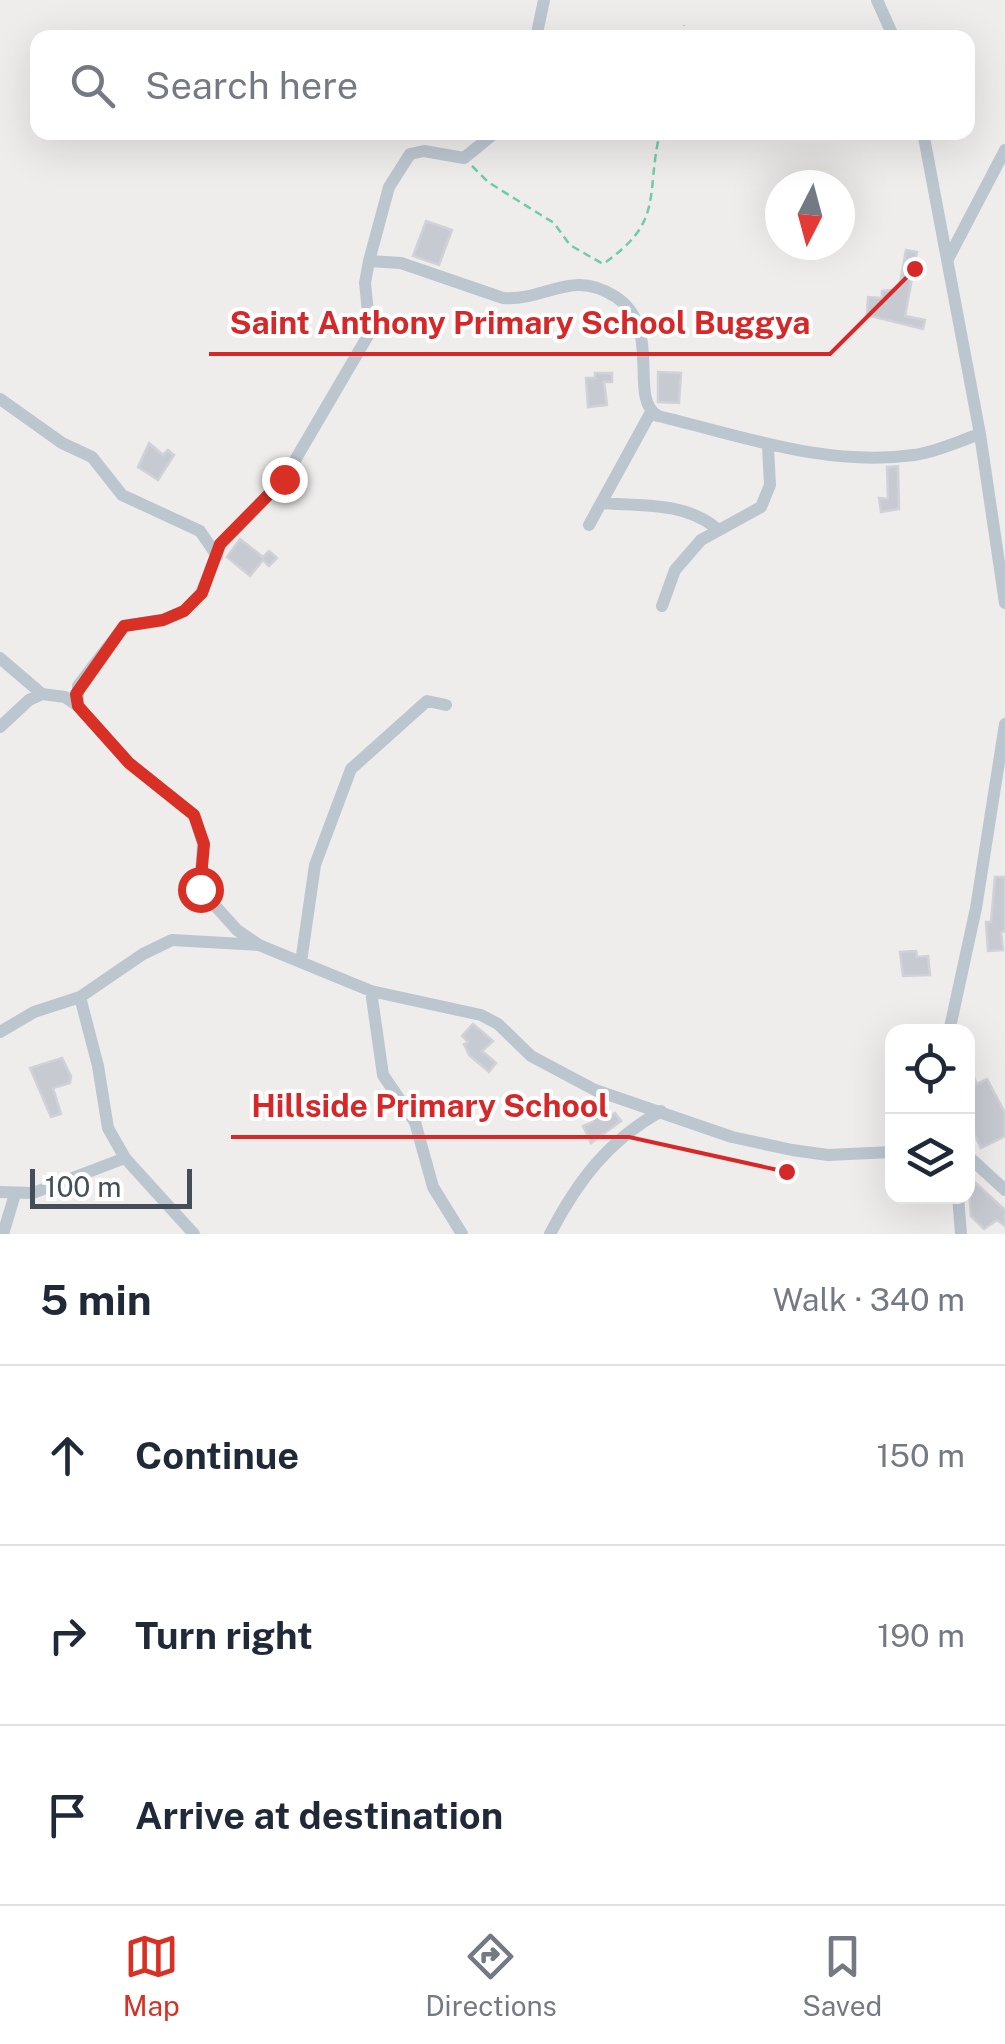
<!DOCTYPE html>
<meta charset="utf-8">
<style>
body{margin:0;font-family:"Public Sans",sans-serif;background:#f2f2f3;color:#1f2937}
.controls{position:absolute;right:30px;bottom:30px;display:grid;overflow:hidden;border-radius:20px;box-shadow:0 10px 40px #0002}
.controls button{width:90px;height:90px;display:grid;place-items:center;padding:0;border:0;border-bottom:2px solid #e0e1e3;background:#fff;color:#1f2937;font:50px sans-serif}
.compass{position:absolute;left:765px;top:170px;width:90px;height:90px;border-radius:50%;background:#fff;box-shadow:0 10px 40px #0002;rotate:186deg}
.scale{position:absolute;left:30px;bottom:25px;width:162px;box-sizing:border-box;padding-left:10px;border:5px solid #444e59;border-top:0;font-size:28px;line-height:35px;white-space:nowrap;color:#444e59;-webkit-text-stroke:8px #fff;paint-order:stroke}
.stop{position:absolute;width:30px;height:30px;margin:-22px;border:8px solid #d93025;border-radius:50%;background:#fff}
.stop.end{background:#d93025;border-color:#fff;box-shadow:0 2px 10px #0008}
.list{margin:0;padding:0;list-style:none}
h2{display:flex;justify-content:space-between;align-items:center;height:130px;margin:0;padding:0 40px;font-size:42px}
h2 small{font-size:32px;font-weight:400;color:#747a83}
.list li{display:grid;grid-template-columns:65px 1fr auto;gap:30px;align-items:center;box-sizing:border-box;height:180px;padding:0 40px;border-top:2px solid #e0e1e3}
.list b{display:block;font-size:38px;white-space:nowrap}
.list em{font-size:32px;font-style:normal;color:#747a83}
.icon{flex:none;width:55px;height:55px;fill:none;stroke:currentColor;stroke-width:2;stroke-linecap:round;stroke-linejoin:round}
.map{position:relative;flex:none;width:1005px;height:1234px;overflow:hidden}
.search{position:absolute;background:#fff;box-shadow:0 10px 40px #0002;left:30px;right:30px;top:30px;height:110px;display:flex;align-items:center;gap:25px;box-sizing:border-box;padding:0 35px;border-radius:20px;color:#747a83;font-size:38px}
.sheet{height:670px;background:#fff}
nav{display:flex;justify-content:space-around;align-items:center;box-sizing:border-box;height:140px;border-top:2px solid #e0e1e3;background:#fff;font-size:28px;color:#747a83}
nav a{display:grid;justify-items:center;gap:5px}
nav .on{color:#d93025}
.map>svg:first-child{display:block}
</style>
<div class="map">
<svg width="1005" height="1234" viewBox="0 0 1005 1234">
<rect width="100%" height="100%" fill="#efecec"/>
<path fill="#c8cad2" stroke="#d0d2d8" stroke-width="2.5" d="M426,221L452,230L439,265L413,256Z
M906,250L917,252L905,316L925,320L923,329L867,315L868,297L882,298V291L899,289Z
M658,372L681,373L679,403L658,402Z
M595,373H612V382H604L607,405L588,407L586,378H595Z
M149,443L163,455L168,450L174,455L158,480L138,467Z
M898,466L899,509L881,512L879,498L888,499L887,467Z
M240,539L263,557L269,551L277,558L269,566L263,560L250,576L227,557Z
M995,877H1005V931L1001,932L1003,950L988,951L986,922H991Z
M916,951L917,957L928,956L930,975L903,976L900,952Z
M473,1024L493,1041L482,1051L496,1063L489,1072L469,1055L464,1044L468,1042L462,1036Z
M62,1058L71,1076L70,1083L53,1088L61,1114L51,1117L30,1068Z
M968,1065L977,1084L987,1079L1005,1113V1136L981,1148L968,1121Z
M596,1101L604,1120L615,1113L621,1121L591,1143L583,1126L593,1122L586,1105Z
M968,1176L1005,1210V1226L997,1220L984,1229L971,1216Z"/>
<g fill="none" stroke-linecap="round" stroke-linejoin="round">
<path stroke="#6fcda3" stroke-width="2.5" stroke-dasharray="8 5" stroke-linecap="butt" d="M680,38L684,25
M613,132H651
M472,166L488,182L554,223L570,245L603,264C665,221 645,197 660,132"/>
<path stroke="#bcc6cf" stroke-width="12" d="M877,0L894,38
M536,38L544,0
M923,132L980,434L1005,603
M948,259L1005,150
M369,261L401,263L503,298C548,301 571,268 616,297C664,329 627,398 658,416C743,436 825,467 914,455C936,452 959,441 980,434
M0,399L62,443L92,457L122,495L200,531L217,556
M601,503C640,506 685,502 716,528
M589,525L651,412
M662,606L675,570L701,540L761,507L770,485L768,447
M0,658L42,694
M78,706V686L124,626L163,620L184,611L201,593L221,544L284,479L370,332L365,283L369,261L389,187L410,154L424,151L464,158L496,132
M0,727L29,700L42,694L65,697L78,706L129,763L194,815L203,844L200,889L237,930L259,945L371,991L481,1015L498,1024L531,1056L595,1090L732,1137L792,1150L828,1155L892,1152
M301,962L315,865L351,769L427,701L446,705
M371,991L383,1075L415,1122L433,1187L462,1234
M80,997L98,1066L108,1128L125,1158L194,1234
M0,1032L34,1012L80,997L143,954L172,940L259,945
M949,1032L976,908L1005,724
M968,1156L1005,1190
M0,1192L33,1193L125,1158
M958,1196L961,1234
M3,1234L15,1194
M550,1234C578,1180 608,1141 661,1111"/>
</g>
<g fill="none" stroke-linecap="round" stroke-linejoin="round">
<path stroke="#d93025" stroke-width="12" d="M200,889L204,844L194,815L129,763L78,706L76,694L124,626L163,620L184,611L202,593L220,544L284,479"/>
</g>
<path fill="none" stroke="#d62828" stroke-width="4" d="M915 269L830 354H209M787 1172L629 1137H231"/>
<g fill="#d62828" stroke="#fff" stroke-width="4">
<circle cx="915" cy="269" r="10"/>
<circle cx="787" cy="1172" r="10"/>
</g>
<g font-size="32" text-anchor="middle" font-weight="bold" fill="#d62828" stroke="#fff" stroke-width="8" stroke-linejoin="round" paint-order="stroke">
<text x="520" y="334">Saint Anthony Primary School Buggya</text>
<text x="430" y="1117">Hillside Primary School</text>
</g>
</svg>
<div class="controls">
<button><svg class="icon" aria-label="locate" viewBox="0 0 24 24"><circle cx="12" cy="12" r="6"/><path d="M12 2v4M12 18v4M2 12h4M18 12h4"/></svg></button>
<button><svg class="icon" aria-label="layers" viewBox="0 0 24 24"><path d="M12 4l9 5-9 5-9-5zM3 14l9 5 9-5"/></svg></button>
</div>
<svg class="compass" viewBox="-18 -18 36 36"><path d="M0-13l5 13h-10z" fill="#e53935"/><path d="M0 13l5-13h-10z" fill="#747a83"/></svg>
<div class="scale">100 m</div>
<div class="stop" style="left:200px;top:889px"></div>
<div class="stop end" style="left:284px;top:479px"></div>
<div class="search"><svg class="icon" aria-label="search" viewBox="0 0 24 24"><circle cx="10" cy="10" r="6"/><path d="M15 15l6 6"/></svg>Search here</div>
</div>
<section class="sheet">
<h2>5 min<small>Walk · 340 m</small></h2>
<ul class="list">
<li><svg class="icon" aria-label="ahead" viewBox="0 0 24 24"><path d="M12 20V5M6 11l6-6 6 6"/></svg><div><b>Continue</b></div><em>150 m</em></li>
<li><svg class="icon" aria-label="right" viewBox="0 0 24 24"><path d="M7 20v-9h11M14 6l5 5-5 5"/></svg><div><b>Turn right</b></div><em>190 m</em></li>
<li><svg class="icon" aria-label="arrive" viewBox="0 0 24 24"><path d="M6 21V4h12l-3 4 3 4H6"/></svg><div><b>Arrive at destination</b></div></li>
</ul>
</section>
<nav>
<a class="on"><svg class="icon" aria-label="map" viewBox="0 0 24 24"><path d="M3 6l6-2 6 2 6-2v14l-6 2-6-2-6 2zM9 4v14M15 6v14"/></svg>Map</a>
<a><svg class="icon" aria-label="directions" viewBox="0 0 24 24"><path d="M12 3l9 9-9 9-9-9zM9 14v-3h6M13 9l2 2-2 2"/></svg>Directions</a>
<a><svg class="icon" aria-label="saved" viewBox="0 0 24 24"><path d="M7 4h10v16l-5-4-5 4z"/></svg>Saved</a>
</nav>
